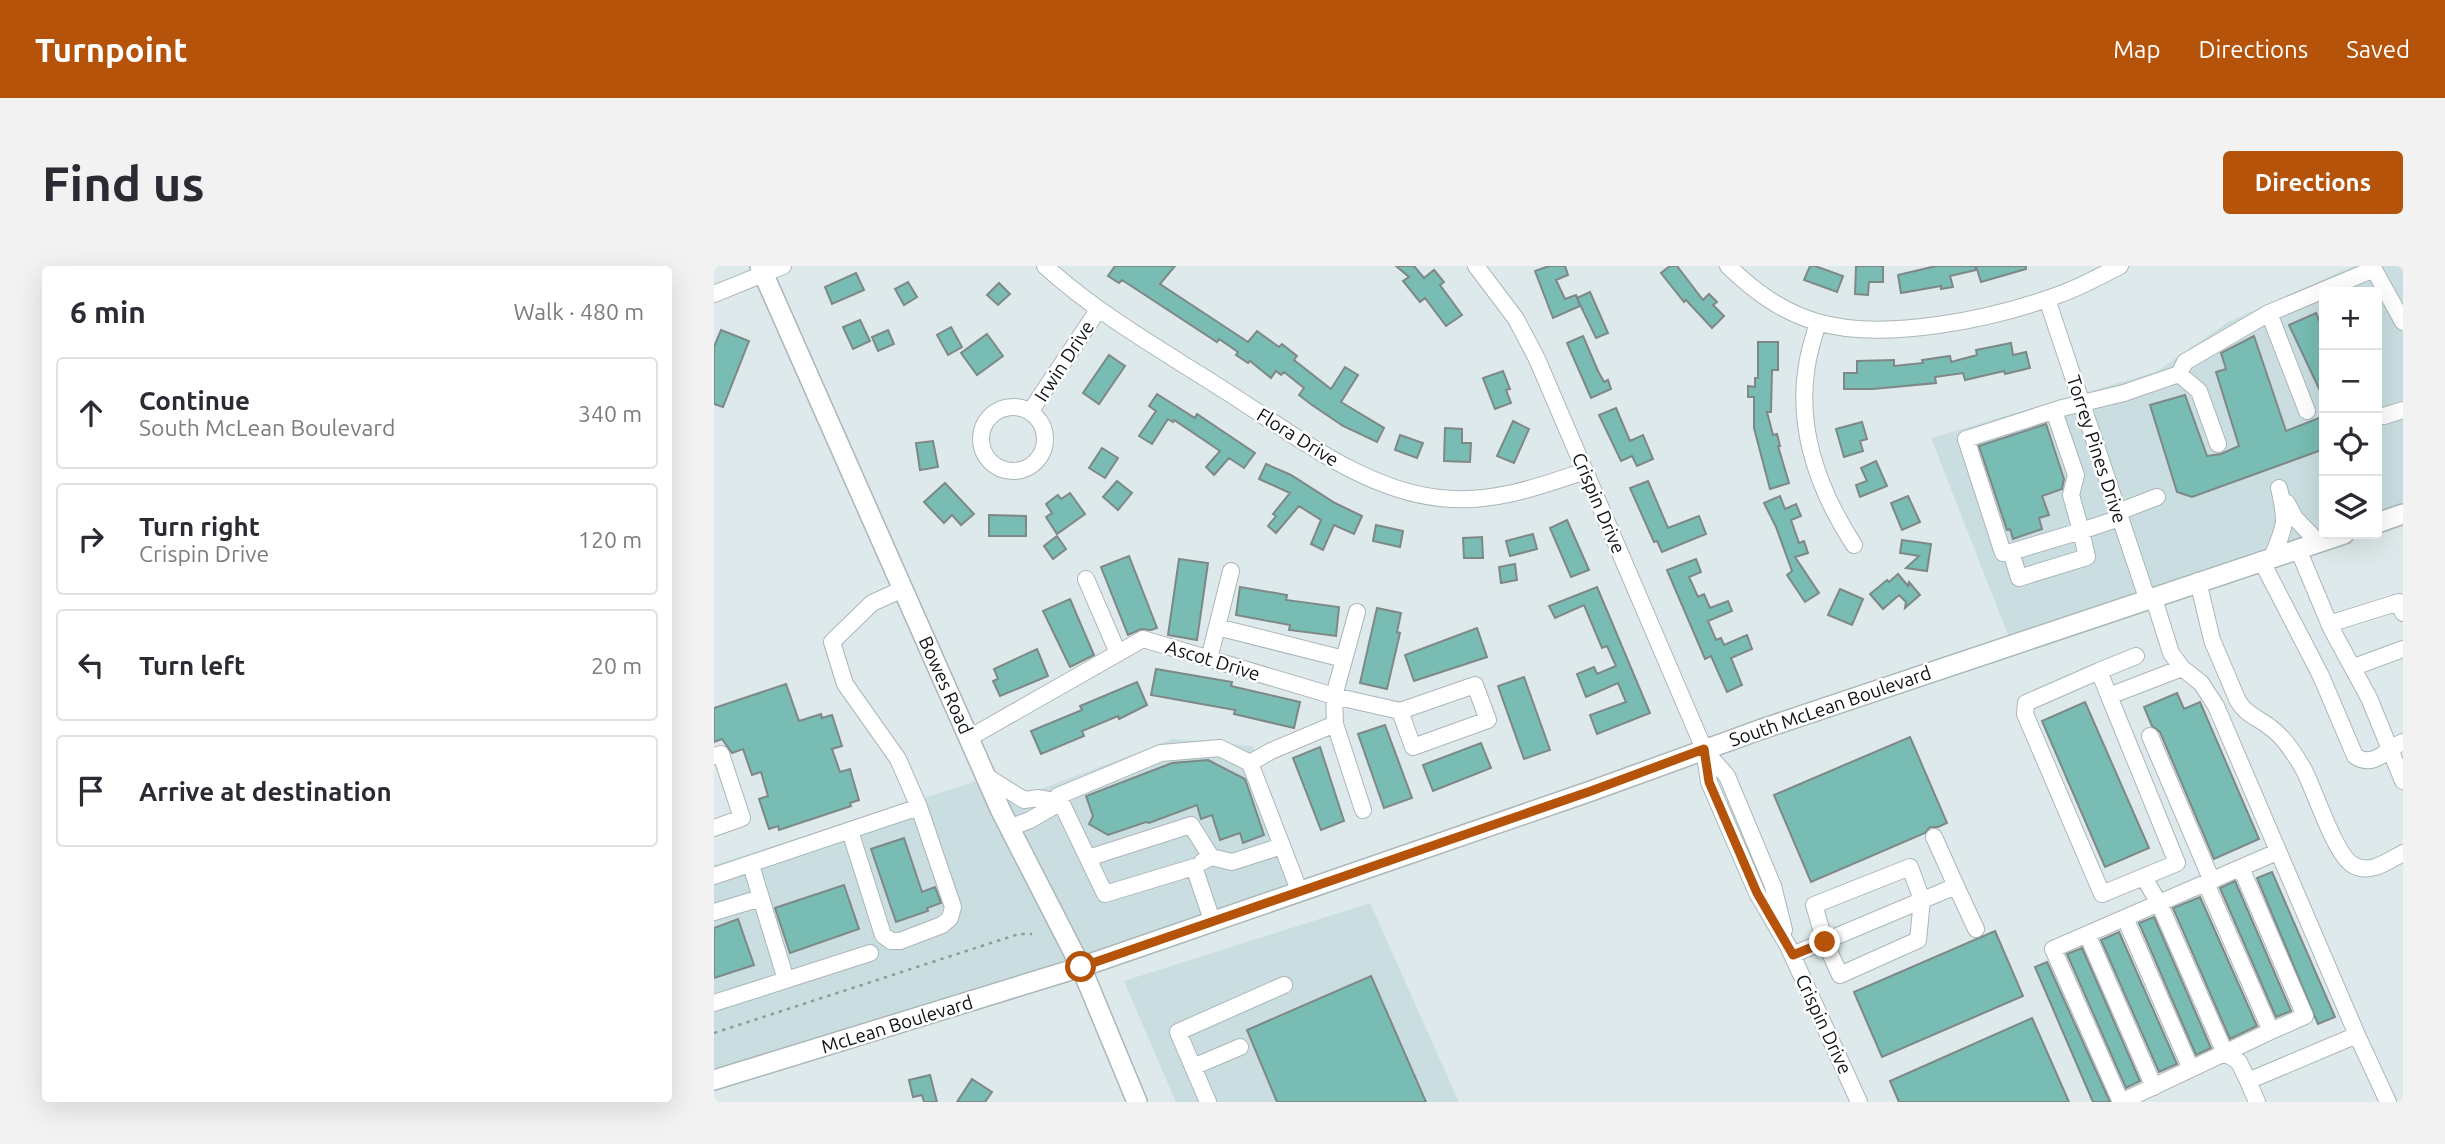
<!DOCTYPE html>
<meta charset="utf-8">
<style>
body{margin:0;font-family:Ubuntu,sans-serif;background:#f2f2f3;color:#2b2b33}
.controls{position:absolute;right:21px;top:21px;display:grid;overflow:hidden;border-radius:7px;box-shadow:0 7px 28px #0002}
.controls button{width:63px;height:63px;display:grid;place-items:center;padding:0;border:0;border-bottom:2px solid #e1e1e2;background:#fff;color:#2b2b33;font:35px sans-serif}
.stop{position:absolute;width:21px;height:21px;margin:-16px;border:5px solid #b45309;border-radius:50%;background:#fff}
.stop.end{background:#b45309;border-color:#fff;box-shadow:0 2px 7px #0008}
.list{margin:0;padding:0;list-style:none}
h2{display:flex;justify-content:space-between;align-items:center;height:91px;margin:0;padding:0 28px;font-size:30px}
h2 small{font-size:23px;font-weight:400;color:#7c7c81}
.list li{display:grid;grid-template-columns:46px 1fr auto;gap:21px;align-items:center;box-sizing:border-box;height:112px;margin:0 14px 14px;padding:0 14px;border:2px solid #e1e1e2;border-radius:7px}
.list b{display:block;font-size:26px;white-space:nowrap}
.list p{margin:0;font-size:23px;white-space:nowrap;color:#7c7c81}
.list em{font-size:23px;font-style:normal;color:#7c7c81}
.icon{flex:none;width:38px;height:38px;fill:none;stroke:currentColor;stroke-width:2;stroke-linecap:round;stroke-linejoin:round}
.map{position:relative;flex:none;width:1689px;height:836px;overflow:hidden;border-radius:7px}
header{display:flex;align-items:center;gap:42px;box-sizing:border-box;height:98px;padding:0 35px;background:#b45309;color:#fff}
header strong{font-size:33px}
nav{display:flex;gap:38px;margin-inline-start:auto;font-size:24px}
.intro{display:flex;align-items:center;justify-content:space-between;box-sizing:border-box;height:168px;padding:0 42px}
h1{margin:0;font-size:49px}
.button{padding:18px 32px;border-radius:7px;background:#b45309;color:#fff;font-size:24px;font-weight:700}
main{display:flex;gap:42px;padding:0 42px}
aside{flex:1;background:#fff;border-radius:7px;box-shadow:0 7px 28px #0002}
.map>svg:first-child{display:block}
</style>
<header>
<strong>Turnpoint</strong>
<nav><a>Map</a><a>Directions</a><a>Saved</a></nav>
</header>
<div class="intro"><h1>Find us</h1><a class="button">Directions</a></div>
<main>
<aside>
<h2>6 min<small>Walk · 480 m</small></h2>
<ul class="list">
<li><svg class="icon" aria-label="ahead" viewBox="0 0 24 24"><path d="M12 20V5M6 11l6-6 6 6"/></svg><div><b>Continue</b><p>South McLean Boulevard</p></div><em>340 m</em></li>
<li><svg class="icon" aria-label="right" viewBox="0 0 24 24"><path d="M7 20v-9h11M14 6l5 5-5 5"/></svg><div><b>Turn right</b><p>Crispin Drive</p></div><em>120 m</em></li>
<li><svg class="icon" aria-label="left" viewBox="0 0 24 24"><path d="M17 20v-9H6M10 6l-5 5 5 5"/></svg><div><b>Turn left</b></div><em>20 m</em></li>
<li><svg class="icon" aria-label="arrive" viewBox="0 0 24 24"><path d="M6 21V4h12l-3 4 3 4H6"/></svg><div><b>Arrive at destination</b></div></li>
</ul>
</aside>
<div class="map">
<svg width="1689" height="836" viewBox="0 0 1689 836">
<rect width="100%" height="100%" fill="#dde9ea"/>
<path fill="#cadee1" d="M1640,0H1689V247L1663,255V26H1610V268L1296,374L1217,172L1442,106L1514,56Z
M459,473L539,480L590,619L364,696L288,538Z
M269,513L356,699L0,811V599Z
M656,637L745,836H462L410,715Z"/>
<path fill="#78bcb3" stroke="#7e8886" stroke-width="2" d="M401,0H461L446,18L534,76L543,65L565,81L568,78L583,90L580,94L617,123L631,101L644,109L627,136L670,162L663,176L629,160L598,139L585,129L590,122L570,106L567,109L562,105L557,112L536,95L534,97L522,89L524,86L505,73L503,76L408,14L405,17L394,10Z
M682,0H700L710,12L720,4L730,16L726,19L748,49L732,60L711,32L706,36L689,15L695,11Z
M835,0H851L854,9L842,14L851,33L862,29L866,40L839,52L821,5Z
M956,0H963L989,34L995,28L1003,36L999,39L1010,50L998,62L972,34L970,36L947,7Z
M1096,0H1101L1129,10L1123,26L1090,14Z
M1142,0H1169V16H1155L1154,29L1141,28Z
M1222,0H1261L1262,4L1236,10L1239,21L1227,23V20L1187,27L1184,9Z
M1262,0H1312V3L1267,16Z
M142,7L150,24L118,38L111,21Z
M194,16L203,31L190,39L181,23Z
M285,17L296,28L284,39L273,29Z
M876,26L894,67L882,72L863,32Z
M1602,47L1610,66V133L1575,59Z
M146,54L156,75L139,83L129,61Z
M237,61L248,81L234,89L223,69Z
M7,64L35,75L9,141L0,138V81Z
M174,64L180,78L164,85L158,71Z
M273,68L289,90L263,109L247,87Z
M869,70L884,105L890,116L894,114L897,123L877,132L853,77Z
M1540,70L1572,165L1610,150V183L1478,231L1463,226L1436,139L1471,129L1493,190L1507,188L1525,180L1502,106L1512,103L1507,87Z
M1044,76H1064V104H1058L1057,146H1053L1059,169L1063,168L1066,180H1064L1075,217L1056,223L1040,162V131H1034V120L1041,121V112H1044Z
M1297,77L1299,89L1312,86L1316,102L1291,108L1290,105L1251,114L1249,107L1221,111L1222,117L1159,123H1130V107H1143V95L1180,94V100L1209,97L1208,94L1236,90L1237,96L1263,89L1262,84Z
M395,89L411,100L385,138L369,127Z
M789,105L796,123L792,124L797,137L781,143L769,112Z
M443,128L481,152L483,148L541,187L530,202L515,192L500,209L492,201L506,185L460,154L459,156L454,153L438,178L425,170L442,145L435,140Z
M902,142L916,175L929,169L939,193L923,200L918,190L907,195L885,149Z
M799,155L815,163L800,197L783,190Z
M1148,156L1153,173L1146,175L1149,185L1130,191L1122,163Z
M1332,158L1350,213L1348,223L1328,230L1335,249L1325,252L1328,263L1299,273L1296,263L1293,264L1265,180Z
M731,162L748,163V177H757L756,196L730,195Z
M686,169L709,177L703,192L681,184Z
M219,175L224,201L206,204L202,177Z
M388,182L404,192L391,212L375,202Z
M1162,195L1173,220L1146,231L1142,219L1153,215L1147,202Z
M552,198L577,209L621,237L648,250L640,268L620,259L609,284L597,278L607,254L585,240L562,267L554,260L562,250L559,248L576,227L545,213Z
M403,215L418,227L404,244L389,231Z
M934,215L954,262L985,250L992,268L948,286L943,275L940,276L916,222Z
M231,217L260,248L247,259L238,249L230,257L210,236Z
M356,227L371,248L343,268L332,251L338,247L332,238L344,229L347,233Z
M1066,230L1071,243L1082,238L1087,250L1077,254L1085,277L1090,275L1094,287L1081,291L1105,327L1091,336L1073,309L1078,305L1062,261L1050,237Z
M1194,230L1206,256L1188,264L1177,237Z
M275,249L312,250V270H275Z
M853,254L875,304L857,311L836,262Z
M662,259L689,265L686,281L659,275Z
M819,268L823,283L796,290L792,275Z
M343,270L352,283L339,293L330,280Z
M768,271L769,292H750L749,272Z
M1188,274L1217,278L1213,305L1192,302L1205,290L1186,287Z
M415,290L443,362L437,364L427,363L414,369L387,301Z
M465,293L494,297L483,374L454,369Z
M982,293L987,306L975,311L984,331L990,328L996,342L1014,335L1018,345L994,355L1002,374L1007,372L1010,379L1033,369L1038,383L1017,392L1028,419L1013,426L997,390L991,393L953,304Z
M801,298L803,314L787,317L785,301Z
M1184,308L1194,320L1195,316L1206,329L1191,342L1192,336L1185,329L1169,343L1156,328L1173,314L1175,316Z
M526,321L573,329L572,334L625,341L622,370L575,364L576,359L522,349Z
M883,321L936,447L883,468L876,449L912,436L904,417L872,431L863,408L880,401L883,408L902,400L893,380L888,382L870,339L841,352L835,340Z
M1126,323L1149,333L1138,359L1114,349Z
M356,333L380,389L356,401L329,345Z
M663,342L687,347L683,366L686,367L673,423L646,417Z
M763,362L773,391L700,415L691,389Z
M323,383L334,410L286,430L279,415L284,413L280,403Z
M442,403L518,416L517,420L586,436L580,462L520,448L521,444L437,429Z
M810,411L836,484L810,493L784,420Z
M423,416L433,439L405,453L404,450L368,465L370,470L327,488L317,465L368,444L366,440Z
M72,418L85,455L107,448L108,452L118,449L128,480L118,483L126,506L136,503L145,534L136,537L137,540L65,564L64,560L55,563L45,533L54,530L47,506L38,509L29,483L18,487L8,473L0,476V442Z
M1463,427L1470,443L1486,436L1545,573L1500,593L1446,466L1438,460L1430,441Z
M1371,436L1435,582L1391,601L1328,455Z
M671,459L698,532L670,542L644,468Z
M1196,471L1233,557L1224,561H1216L1211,567L1097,616L1060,529Z
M767,477L777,502L719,525L709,499Z
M606,481L630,555L607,564L579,492Z
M494,494L531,513L550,569L529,577L526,567L506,574L498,549L487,553L483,539L435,557L432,556L394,569L375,558L379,550L372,530L458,497Z
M190,572L208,626L221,621L227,637L213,642L214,645L182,656L157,583Z
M1558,606L1621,751L1604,758L1543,612Z
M1521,615L1577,745L1562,751L1506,622Z
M130,619L145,663L76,687L61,642Z
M1486,631L1543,760L1516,773L1459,642Z
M1440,651L1497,782L1482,789L1425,657Z
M24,653L40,699L0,712V662Z
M1281,665L1309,730L1168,791L1140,726Z
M1405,666L1463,798L1445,806L1387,674Z
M1368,682L1426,815L1412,822L1353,688Z
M1333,696L1396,836H1379L1321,701Z
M657,710L712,836H563L533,764Z
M1318,752L1355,836H1185L1176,815Z
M216,809L223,836H210L208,829L199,831L195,814Z
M258,813L278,826L271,836H243Z"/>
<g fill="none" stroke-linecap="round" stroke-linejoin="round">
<defs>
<path id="minor" d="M331,0C385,49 449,85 510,124C575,165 648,224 726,232C777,238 824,221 871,205
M762,0L802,53L823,93L990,483L995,516L1043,627L1074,680L1145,836
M1014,0C1040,25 1068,46 1103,56C1170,76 1279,53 1344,29C1365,22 1386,10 1406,0
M1658,0L1689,56
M0,28L69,0
M1333,33L1433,332
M1555,47L1593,145
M1104,57C1100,70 1095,85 1093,99C1082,164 1105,225 1140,279
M1465,108L1485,125L1504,178
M267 173a32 32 0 1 1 64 0a32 32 0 1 1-64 0Z
M316,146L384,44
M1670,150L1689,144
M1573,237L1581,252L1604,276
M1404,246L1443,231
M1406,252L1367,265L1373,291L1305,312L1297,286L1289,287L1252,173L1348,142L1410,127L1465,108L1471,96L1555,47L1660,3
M1584,283L1617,362L1655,432L1689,515
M1297,286L1367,265L1357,229L1362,209L1340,145
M1558,291C1572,258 1573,257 1565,222
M1547,294L1607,410L1641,490C1660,503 1672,483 1689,476
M372,313L404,387
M1484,315L1498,374L1524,435C1532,449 1545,452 1557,462C1570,471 1582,490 1590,504C1601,525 1621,589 1639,599C1656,609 1674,595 1689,587
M1439,330L1457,387L1468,402L1487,417L1502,440L1643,769L1674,836
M643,346L620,430L621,458L649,544
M1615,358L1685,336L1689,347
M503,361L630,393
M1422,390L1385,405L1395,430L1468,402
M495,393L517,305
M1640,401L1689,383
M1385,405L1312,437L1311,448L1388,628L1463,597L1395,430
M1436,470L1498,615
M255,472L429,373L620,430L686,445L761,419L774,454L699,481L686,445
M991,485L1013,510L1059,620L1070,664
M0,490L7,488L28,552L0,562
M536,497L557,485L621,458
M272,510L310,534L325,532L347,536
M295,562L316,554L347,536
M136,565L169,669L177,675H186L228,659L236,652L239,641L205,541
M1220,571L1242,620
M374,592L477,559L497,591
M488,596L497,591L518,596L568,580
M37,599L72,714L156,687
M1196,601L1208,634L1204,674L1126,709L1111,676L1100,639Z
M1527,602L1591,750L1557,765
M0,610L205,541L184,493L131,418L118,376L158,337L189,323
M1430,612L1445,637L1339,683L1407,836L1557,765L1492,617
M0,646L47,632
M1411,652L1477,803
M498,654L480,601L391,628L344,530L447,487L506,482L536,497L585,624
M1373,668L1440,821
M1078,689L1242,620L1262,663
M0,737L72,714
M479,801L526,781
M1534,815L1525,796L1511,787L1445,637L1563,586
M494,836L464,766L570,719
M1543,836L1534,815L1643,769"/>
<path id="major" d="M46,0L287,545L367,701L423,836
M1663,257L1689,248
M0,814L367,701L877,525L1048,463L1630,268"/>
</defs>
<use href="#minor" stroke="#abb6b8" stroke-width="18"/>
<use href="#major" stroke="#abb6b8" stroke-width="22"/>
<path stroke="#929b9c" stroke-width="2.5" stroke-dasharray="3.5 5" stroke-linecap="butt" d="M0,767L283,675L305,668H318"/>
<use href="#minor" stroke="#fff" stroke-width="16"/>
<use href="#major" stroke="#fff" stroke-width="19"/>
</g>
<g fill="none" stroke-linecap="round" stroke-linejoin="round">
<path stroke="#b45309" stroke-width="9" d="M367,701L877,525L990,483L995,516L1043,627L1079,689L1111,676"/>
</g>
<g text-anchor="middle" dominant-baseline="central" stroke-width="5" stroke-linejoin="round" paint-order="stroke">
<g font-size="19" fill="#101415" stroke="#fff">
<text transform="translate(350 95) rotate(-57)">Irwin Drive</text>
<text transform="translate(584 171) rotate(32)">Flora Drive</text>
<text transform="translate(1383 183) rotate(72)">Torrey Pines Drive</text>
<text transform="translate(885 237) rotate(67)">Crispin Drive</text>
<text transform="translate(499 394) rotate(17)">Ascot Drive</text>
<text transform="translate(232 419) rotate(66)">Bowes Road</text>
<text transform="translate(1116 440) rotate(-19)">South McLean Boulevard</text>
<text transform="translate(183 758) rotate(-17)">McLean Boulevard</text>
<text transform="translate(1110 758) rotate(65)">Crispin Drive</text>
</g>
</g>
</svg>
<div class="controls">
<button>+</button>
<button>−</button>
<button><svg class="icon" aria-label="locate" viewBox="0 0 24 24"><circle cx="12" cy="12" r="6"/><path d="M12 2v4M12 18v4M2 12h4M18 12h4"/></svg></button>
<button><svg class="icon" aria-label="layers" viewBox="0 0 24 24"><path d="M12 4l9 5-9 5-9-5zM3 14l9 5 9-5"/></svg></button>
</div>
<div class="stop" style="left:367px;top:701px"></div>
<div class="stop end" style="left:1111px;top:676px"></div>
</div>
</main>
